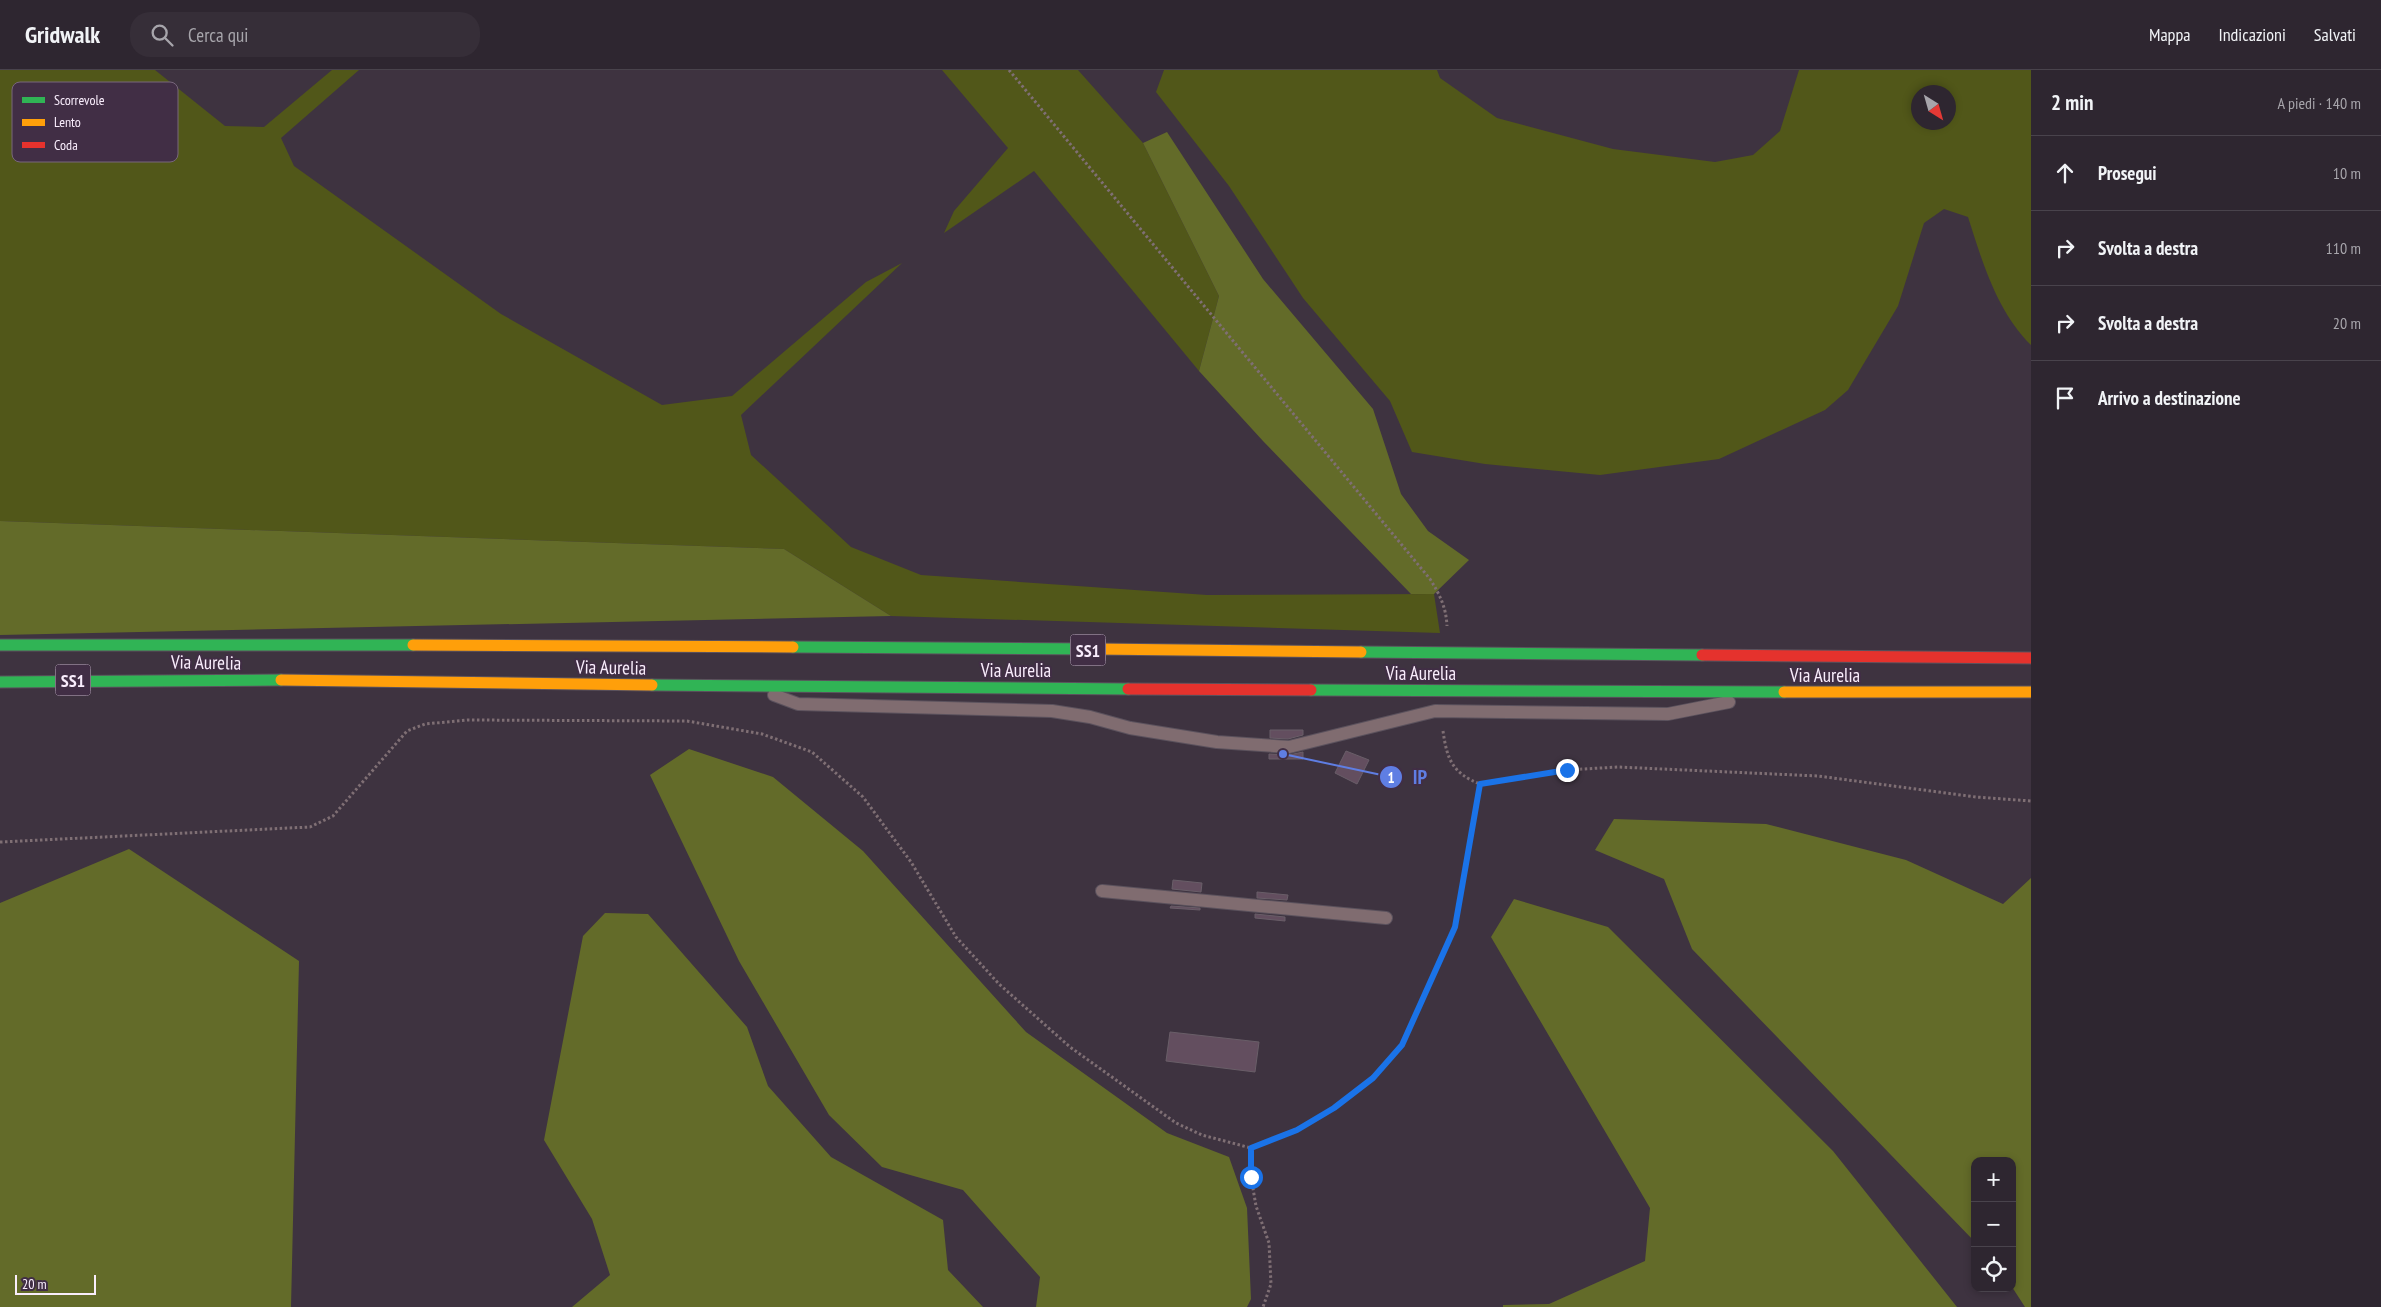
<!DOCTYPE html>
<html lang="it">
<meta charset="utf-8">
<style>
body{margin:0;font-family:"PT Sans Narrow",sans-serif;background:#362e38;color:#f1f3f6}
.controls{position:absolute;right:15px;bottom:15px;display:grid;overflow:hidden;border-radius:10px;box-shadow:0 2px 8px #0003}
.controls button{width:45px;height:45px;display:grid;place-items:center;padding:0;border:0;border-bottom:1px solid #49434c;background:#2e2630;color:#f1f3f6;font:25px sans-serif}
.compass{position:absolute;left:1911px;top:15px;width:45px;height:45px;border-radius:50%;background:#2e2630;box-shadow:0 2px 8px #0003;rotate:143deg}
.scale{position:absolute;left:15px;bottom:12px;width:81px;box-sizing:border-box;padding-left:5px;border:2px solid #f9edfc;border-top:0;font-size:14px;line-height:18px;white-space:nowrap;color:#f9edfc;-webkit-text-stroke:4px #412e45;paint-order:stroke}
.stop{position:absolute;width:15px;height:15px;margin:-11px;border:4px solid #1a73e8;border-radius:50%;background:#fff}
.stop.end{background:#1a73e8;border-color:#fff;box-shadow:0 1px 5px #0008}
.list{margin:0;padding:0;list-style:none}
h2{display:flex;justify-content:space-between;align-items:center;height:65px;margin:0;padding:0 20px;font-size:21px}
h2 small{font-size:16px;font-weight:400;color:#a7a5ab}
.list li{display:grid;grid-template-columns:32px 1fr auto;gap:15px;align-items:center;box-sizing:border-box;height:75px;padding:0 20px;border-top:1px solid #49434c}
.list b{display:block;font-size:19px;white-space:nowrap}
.list em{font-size:16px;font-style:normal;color:#a7a5ab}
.icon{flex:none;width:28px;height:28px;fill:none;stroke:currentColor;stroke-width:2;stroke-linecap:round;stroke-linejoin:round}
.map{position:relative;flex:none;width:2031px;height:1237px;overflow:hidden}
header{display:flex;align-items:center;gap:30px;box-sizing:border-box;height:70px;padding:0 25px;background:#2e2630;border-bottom:1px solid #49434c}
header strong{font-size:24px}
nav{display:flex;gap:28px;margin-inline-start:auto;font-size:18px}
.search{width:350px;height:45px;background:#362e38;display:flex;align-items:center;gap:12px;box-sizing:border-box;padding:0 18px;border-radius:20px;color:#a7a5ab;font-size:19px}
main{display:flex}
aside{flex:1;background:#2e2630}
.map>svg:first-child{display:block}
</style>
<header>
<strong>Gridwalk</strong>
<div class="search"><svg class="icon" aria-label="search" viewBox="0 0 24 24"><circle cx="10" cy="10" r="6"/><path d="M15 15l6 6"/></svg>Cerca qui</div>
<nav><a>Mappa</a><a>Indicazioni</a><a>Salvati</a></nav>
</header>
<main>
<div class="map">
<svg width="2031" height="1237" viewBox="0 0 2031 1237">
<rect width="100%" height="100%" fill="#3e3340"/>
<path fill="#515719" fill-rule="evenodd" d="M0,0H155L225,56L264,57L332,0H359L281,68L294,96L501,244L662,335L732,326L866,212L902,193L741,345L751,385L851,477L921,505L1207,525L1434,524L1440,563L891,546L784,479L0,451Z
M942,0H1078L1143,73L1219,226L1199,301L1034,101L944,163L954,141L1008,78Z
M1164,0H1437L1440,8L1497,48L1613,79L1715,92L1753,85L1780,61L1799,0H2031V275C1997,242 1982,191 1968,147L1944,139L1924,153L1898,236L1848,320L1825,340L1719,389L1600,405L1485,394L1412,382L1390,331L1303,228L1229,116L1156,22ZM1948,22V52H1918V22Z"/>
<path fill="#636b29" d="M1167,62L1263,209L1373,339L1401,424L1428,461L1469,490L1434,524H1411L1263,371L1199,301L1219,226L1143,73Z
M0,451L784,479L891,546L0,565Z
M689,679L773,707L863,781L1026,962L1167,1063L1229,1087L1247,1138L1251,1229L1247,1237H1036L1040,1207L963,1120L882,1097L829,1045L739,891L650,705Z
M1614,749L1766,754L1906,790L2003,834L2031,808V1237H2025L2012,1217V1091H1975V1172L1692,879L1664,809L1595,780Z
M129,779L299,891L291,1237H0V833Z
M1514,829L1608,857L1833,1081L1957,1237H1503V1235L1549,1234L1645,1191L1650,1138L1491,867Z
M605,843L648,844L747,957L768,1016L831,1087L943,1150L948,1200L983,1237H572L610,1205L592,1149L544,1070L583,866Z"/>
<path fill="#634e5f" stroke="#695e68" d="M1270,660H1303V665L1288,669L1270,668Z
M1346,681L1369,690L1357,714L1335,703Z
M1303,682V689H1269V684L1289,685Z
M1173,810L1202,813L1201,822L1172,819Z
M1257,822L1288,825L1287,830L1257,828Z
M1171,836L1200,838V840L1170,838Z
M1255,844L1285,847V851L1255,848Z
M1170,962L1259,972L1255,1002L1166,991Z"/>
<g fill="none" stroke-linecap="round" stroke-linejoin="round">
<defs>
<path id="lane" d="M774,625L798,634L1052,641L1090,647L1130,658L1217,672L1289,677L1435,641L1668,644L1729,632
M1102,821L1386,848"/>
<path id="fast" d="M0,575H413
M793,577L1096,579
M1361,582L1702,585
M0,612L281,610
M652,615L1128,619
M1311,620L1784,622"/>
<path id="slow" d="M413,575L793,577
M1096,579L1361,582
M281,610L652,615
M1784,622H2031"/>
<path id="jam" d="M1702,585L2031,588
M1128,619L1311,620"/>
</defs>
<use href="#lane" stroke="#5b525d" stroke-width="14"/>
<use href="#fast" stroke="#5b525d" stroke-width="13"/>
<use href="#slow" stroke="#5b525d" stroke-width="13"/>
<use href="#jam" stroke="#5b525d" stroke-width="13"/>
<path stroke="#7f6f74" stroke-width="3" stroke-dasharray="2.5 2.5" stroke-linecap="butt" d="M1009,0L1430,509C1440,525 1446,537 1447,556
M1443,661C1447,689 1452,703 1480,714L1567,700L1618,697L1818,706L1976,727L2031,731
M0,772L310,757L333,746L407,661L425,654L468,650L687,651L762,664L812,682L863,727L911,792L956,867L999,914L1070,977L1176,1053L1202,1065L1251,1078L1297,1059L1334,1038L1373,1008L1402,975L1455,857L1480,714
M1251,1078V1107L1256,1136L1269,1173L1271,1214L1263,1237"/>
<use href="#lane" stroke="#806c70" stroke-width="12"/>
<use href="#fast" stroke="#30b455" stroke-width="11"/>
<use href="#slow" stroke="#ff9f0a" stroke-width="11"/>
<use href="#jam" stroke="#e5322d" stroke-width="11"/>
</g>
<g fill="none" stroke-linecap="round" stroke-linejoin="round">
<path stroke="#1a73e8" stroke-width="6" d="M1251,1107V1078L1297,1060L1334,1038L1373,1008L1402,975L1455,857L1480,714L1567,700"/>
</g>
<g text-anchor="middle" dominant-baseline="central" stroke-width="4" stroke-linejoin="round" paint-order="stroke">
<g fill="#412e45" stroke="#c2b4c5" stroke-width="1">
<rect x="1070.5" y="564.5" width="35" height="31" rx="4"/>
<rect x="55.5" y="594.5" width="35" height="31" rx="4"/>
</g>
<g font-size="18" font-weight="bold" fill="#f9edfc">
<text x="1088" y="580">SS1</text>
<text x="73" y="610">SS1</text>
</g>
<g font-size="19" fill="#f9edfc" stroke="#412e45">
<text transform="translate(206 592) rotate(1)">Via Aurelia</text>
<text transform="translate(611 597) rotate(1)">Via Aurelia</text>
<text x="1016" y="600">Via Aurelia</text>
<text x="1421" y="603">Via Aurelia</text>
<text x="1825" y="605">Via Aurelia</text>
</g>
</g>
<rect x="12" y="12" width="166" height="80" rx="8" fill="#412e45" stroke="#78677c" stroke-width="1"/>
<rect x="22" y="27" width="23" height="6" fill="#30b455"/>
<rect x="22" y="49" width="23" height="7" fill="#ff9f0a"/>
<rect x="22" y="72" width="23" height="6" fill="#e5322d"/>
<g font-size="14" fill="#f9edfc">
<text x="54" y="35">Scorrevole</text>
<text x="54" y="57">Lento</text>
<text x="54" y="80">Coda</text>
</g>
<path fill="none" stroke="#5f7ee3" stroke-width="2" d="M1283 684L1391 707"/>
<g fill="#5f7ee3" stroke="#412e45" stroke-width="2">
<circle cx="1283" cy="684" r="5"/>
<circle cx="1391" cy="707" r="12"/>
</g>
<g font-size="15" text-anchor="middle" font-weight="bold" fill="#fff">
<text x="1391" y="713">1</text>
</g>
<g font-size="20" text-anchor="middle" font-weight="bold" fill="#5f7ee3" stroke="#412e45" stroke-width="4" stroke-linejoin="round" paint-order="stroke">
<text x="1420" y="714">IP</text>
</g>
</svg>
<div class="controls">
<button>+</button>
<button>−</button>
<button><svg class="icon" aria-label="locate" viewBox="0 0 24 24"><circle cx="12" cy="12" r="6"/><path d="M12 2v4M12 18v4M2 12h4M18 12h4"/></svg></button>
</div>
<svg class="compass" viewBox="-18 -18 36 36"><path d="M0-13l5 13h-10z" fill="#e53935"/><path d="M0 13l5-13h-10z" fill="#a7a5ab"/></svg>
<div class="scale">20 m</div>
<div class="stop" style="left:1251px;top:1107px"></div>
<div class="stop end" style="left:1567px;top:700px"></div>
</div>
<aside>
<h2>2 min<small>A piedi · 140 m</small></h2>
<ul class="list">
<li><svg class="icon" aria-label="ahead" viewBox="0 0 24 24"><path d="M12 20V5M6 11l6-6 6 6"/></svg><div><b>Prosegui</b></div><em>10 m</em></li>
<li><svg class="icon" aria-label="right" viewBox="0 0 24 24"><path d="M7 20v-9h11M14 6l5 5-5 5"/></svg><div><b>Svolta a destra</b></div><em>110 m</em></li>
<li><svg class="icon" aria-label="right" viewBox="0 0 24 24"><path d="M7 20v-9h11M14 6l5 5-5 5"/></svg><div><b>Svolta a destra</b></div><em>20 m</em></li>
<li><svg class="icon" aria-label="arrive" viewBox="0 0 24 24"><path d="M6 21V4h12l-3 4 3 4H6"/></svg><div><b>Arrivo a destinazione</b></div></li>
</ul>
</aside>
</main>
